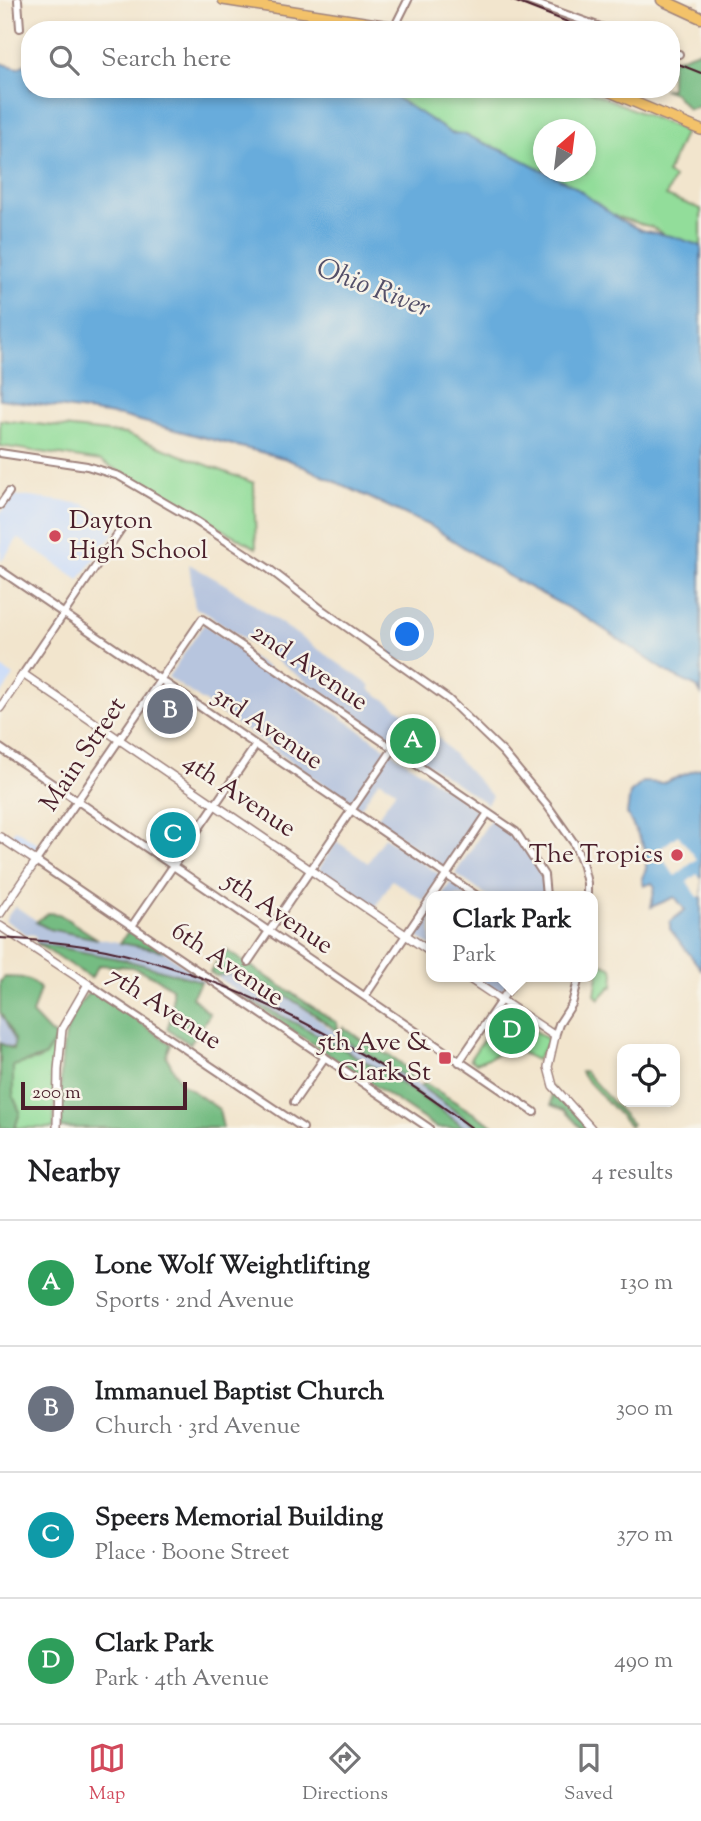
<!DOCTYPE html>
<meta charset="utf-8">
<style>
body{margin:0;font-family:"Sorts Mill Goudy",serif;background:#f6f6f6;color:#202124}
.controls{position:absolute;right:21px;bottom:21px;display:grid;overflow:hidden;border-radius:14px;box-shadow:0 4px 10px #0003}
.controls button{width:63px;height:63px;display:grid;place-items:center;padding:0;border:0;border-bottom:2px solid #e0e0e0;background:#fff;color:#202124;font:35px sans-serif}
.compass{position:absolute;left:533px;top:119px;width:63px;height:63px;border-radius:50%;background:#fff;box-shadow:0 4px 10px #0003;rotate:28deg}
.scale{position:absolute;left:21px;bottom:18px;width:166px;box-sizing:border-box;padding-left:7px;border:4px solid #4a1f2b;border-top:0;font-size:19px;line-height:24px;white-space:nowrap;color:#4a1f2b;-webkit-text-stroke:5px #f7f3e8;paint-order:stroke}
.you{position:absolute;left:408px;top:635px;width:24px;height:24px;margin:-18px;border:5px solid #fff;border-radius:50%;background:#1a73e8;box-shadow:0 0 0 10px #1a73e833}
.badge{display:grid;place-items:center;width:46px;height:46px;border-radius:50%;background:#d1495b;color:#fff;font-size:23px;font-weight:700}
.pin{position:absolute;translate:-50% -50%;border:4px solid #fff;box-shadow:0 2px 7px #0006}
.popup{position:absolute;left:426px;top:891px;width:172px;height:91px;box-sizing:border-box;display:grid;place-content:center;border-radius:14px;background:#fff;filter:drop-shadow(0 2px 5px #0005);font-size:23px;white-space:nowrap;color:#757577}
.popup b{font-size:26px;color:#202124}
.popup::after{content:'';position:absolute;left:50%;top:100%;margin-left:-14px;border:14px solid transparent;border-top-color:#fff}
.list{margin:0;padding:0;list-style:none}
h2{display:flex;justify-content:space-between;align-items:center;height:91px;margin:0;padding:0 28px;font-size:30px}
h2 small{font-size:23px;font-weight:400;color:#757577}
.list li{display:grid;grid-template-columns:46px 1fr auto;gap:21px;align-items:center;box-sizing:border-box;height:126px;padding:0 28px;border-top:2px solid #e0e0e0}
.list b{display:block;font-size:26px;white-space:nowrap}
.list p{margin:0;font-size:23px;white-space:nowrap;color:#757577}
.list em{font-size:23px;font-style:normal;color:#757577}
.icon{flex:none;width:38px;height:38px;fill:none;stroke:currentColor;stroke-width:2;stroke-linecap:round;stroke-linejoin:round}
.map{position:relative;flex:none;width:701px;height:1128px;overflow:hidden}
.search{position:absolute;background:#fff;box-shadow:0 4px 10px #0003;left:21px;right:21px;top:21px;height:77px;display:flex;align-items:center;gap:18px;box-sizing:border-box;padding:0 24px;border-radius:28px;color:#757577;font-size:26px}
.sheet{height:595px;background:#fff}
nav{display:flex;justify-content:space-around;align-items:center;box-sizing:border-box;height:98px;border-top:2px solid #e0e0e0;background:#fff;font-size:19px;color:#757577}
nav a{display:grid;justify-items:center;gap:4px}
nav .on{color:#d1495b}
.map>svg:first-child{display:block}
</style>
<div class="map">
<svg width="701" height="1128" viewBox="0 0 701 1128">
<rect width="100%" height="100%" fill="#f7f3e8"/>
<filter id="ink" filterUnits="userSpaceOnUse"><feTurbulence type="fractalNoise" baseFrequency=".0143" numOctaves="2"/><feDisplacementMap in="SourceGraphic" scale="14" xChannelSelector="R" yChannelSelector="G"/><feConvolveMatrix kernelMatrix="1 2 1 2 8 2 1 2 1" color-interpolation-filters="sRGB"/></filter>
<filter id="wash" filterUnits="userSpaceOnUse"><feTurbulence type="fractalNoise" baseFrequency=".00686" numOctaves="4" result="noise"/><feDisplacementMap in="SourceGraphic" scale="28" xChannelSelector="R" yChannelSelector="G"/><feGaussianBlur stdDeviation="1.57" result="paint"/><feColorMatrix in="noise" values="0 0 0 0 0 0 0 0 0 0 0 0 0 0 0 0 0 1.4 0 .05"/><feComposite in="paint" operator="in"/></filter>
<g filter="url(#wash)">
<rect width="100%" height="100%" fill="#f2e5cd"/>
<path fill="#cadcf9" d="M13,495L84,504L114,522L118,527L79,580L18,538L1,562L0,514Z
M0,667L14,676L0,696Z
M15,829L39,845L35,851L11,835Z"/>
<path fill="#b7c5de" d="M189,564L226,585L371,686L369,689L434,733L492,796L487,804L203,611L195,608Z
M204,624L481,813L447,866L444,867L376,820L396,790L379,780L360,809L168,677Z
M492,817L514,833L533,858L544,881V896H488L455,874Z
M384,837L439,874L440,877L424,901L392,880L375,908L319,869L336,841L368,863Z
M451,882L472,896H441Z
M15,906L49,929L164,951L207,983L125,960L36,943L35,935L26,934L5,920Z
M431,912V946L416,936Z
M233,973L256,980L297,1003L349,1043L436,1096L479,1128H465L377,1068L334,1043L245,998L216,976Z
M476,977H512L499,993Z
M0,1012L12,1034L15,1041L14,1049L0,1043Z"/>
<path fill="#92dd9a" stroke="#6e7e62" stroke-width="2" fill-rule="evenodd" d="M359,89H584L685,131L667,174L674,178L666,196L701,209V256L651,227L604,213ZM544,130H586V172H544Z
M0,420L126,434L254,483L256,548L101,461L0,446Z
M603,964L611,967L614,972L613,987L611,986L599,999L595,995L599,968Z
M504,1010L550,1041L536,1060L512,1048L476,1063L470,1059Z
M56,1041L54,1128H15L20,1112L13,1096V1065L38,1060L44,1057Z
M584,1071L632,1124L630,1126L583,1076L581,1072Z"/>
<path fill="#75bc82" stroke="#606e56" stroke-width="2" d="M701,50V106L688,109L674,93L663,89H671V61Z
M48,913L59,914L98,939L49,929L36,922Z
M129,930L164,951L120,943Z
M36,943L125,960L201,981L192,997L210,1014L190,1044L167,1029L172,1014V988L151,975L132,967L99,965L91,978Z
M225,949L337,1023L339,1033C317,1015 260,975 233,974C228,973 221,976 216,976L210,972Z
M5,977C20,977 30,977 40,989L32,1014L50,1033L55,1035L54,1042L44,1057L13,1066V1096L20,1112L15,1128H0V1043L13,1049L15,1041L12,1034L0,1012V982Z
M92,989L171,1044L166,1056L181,1083L219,1109L223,1128H61C62,1077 53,1028 92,989Z
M245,998C322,1035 397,1076 465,1128H437Z
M343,1027C351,1032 358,1038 366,1043C383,1054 408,1060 412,1081L349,1043L341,1036Z
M425,1083L497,1128H479L420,1086Z
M552,1088L588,1128H581L564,1110L551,1105Z"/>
<path fill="#67acdc" stroke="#586684" stroke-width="2" d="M30,62V89H375L383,94L392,95L451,133L463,134L513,155L572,185L620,220L641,230L675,237L701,246V694L697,687L673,676L587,618L508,576L432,527L287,459L121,416L0,399V63L18,68Z
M701,768V969L670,929V922L685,910L675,897L651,907L655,887L652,883L644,886L642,878L646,869V850L627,814L630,793L643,782L663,783Z"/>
<path fill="#f2e5cd" d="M678,835L697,859L675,876L657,851Z
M697,874L701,879V896L698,897L687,882Z"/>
</g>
<g filter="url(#ink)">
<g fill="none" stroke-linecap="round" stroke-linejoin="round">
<defs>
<path id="minor" d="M18,0L20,28
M525,0L609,30
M395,26L408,0
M671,55L679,54
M0,453L87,466L119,476L196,521L269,569L321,609L448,699L503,752L547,805L574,843L582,862L587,883V896
M0,505L9,492
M0,570L477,896
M23,674L121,529
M0,748L534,1112
M132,926L256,745
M248,962L393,749
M88,984L303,1128
M365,996L488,813
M555,1036L559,1024L572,1004L579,977
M459,1062L517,977
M294,1102L325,1057
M429,1128L36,861L202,619L516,832L544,875L546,896"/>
<path id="tertiary" d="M0,708L23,674L432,953
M0,837L36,861L0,914
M0,926L88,984L62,1029L58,1070L57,1128
M467,977L555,1036L548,1067L553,1086L591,1128"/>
<path id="primary" d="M223,0L415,30
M603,89L701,130"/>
<path id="trunk" d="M662,0L701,18"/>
</defs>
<use href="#minor" stroke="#9e827c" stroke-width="10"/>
<use href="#tertiary" stroke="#9e827c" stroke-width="10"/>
<use href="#primary" stroke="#9e827c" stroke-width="12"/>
<use href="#trunk" stroke="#9e827c" stroke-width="13"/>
<use href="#minor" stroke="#fff" stroke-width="6"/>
<use href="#tertiary" stroke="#fff" stroke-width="7"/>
<use href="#primary" stroke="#f3c26a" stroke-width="9"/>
<use href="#trunk" stroke="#f3c26a" stroke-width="10"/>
<path stroke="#4a1f2b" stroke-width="2" d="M511,0L588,30
M671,61L701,73
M0,938C36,940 71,943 106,950C237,978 365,1048 472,1128"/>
</g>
</g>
<g fill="#d1495b" stroke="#f7f3e8" stroke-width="2.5">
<circle cx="55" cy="536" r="7"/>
<circle cx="677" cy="855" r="7"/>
<rect x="438" y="1051" width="14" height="14" rx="3.5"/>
</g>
<g text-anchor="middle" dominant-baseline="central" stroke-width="5" stroke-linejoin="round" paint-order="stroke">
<g font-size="26" fill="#4a1f2b" stroke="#f7f3e8" text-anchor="end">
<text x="69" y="521" text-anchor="start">Dayton<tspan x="69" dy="30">High School</tspan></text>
<text x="663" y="855">The Tropics</text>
<text x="431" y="1043">5th Ave &amp;<tspan x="431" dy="30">Clark St</tspan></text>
</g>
<g font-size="26" fill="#4a1f2b" stroke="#f7f3e8">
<text transform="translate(309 668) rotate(34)">2nd Avenue</text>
<text transform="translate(267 729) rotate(34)">3rd Avenue</text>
<text transform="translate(84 755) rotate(-56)">Main Street</text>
<text transform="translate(239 796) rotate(34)">4th Avenue</text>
<text transform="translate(278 914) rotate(34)">5th Avenue</text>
<text transform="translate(227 965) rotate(34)">6th Avenue</text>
<text transform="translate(164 1009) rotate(33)">7th Avenue</text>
</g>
<g font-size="28" font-style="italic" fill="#545069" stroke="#f7f3e8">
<text transform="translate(373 289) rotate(21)">Ohio River</text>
</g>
</g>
</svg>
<div class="controls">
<button><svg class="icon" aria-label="locate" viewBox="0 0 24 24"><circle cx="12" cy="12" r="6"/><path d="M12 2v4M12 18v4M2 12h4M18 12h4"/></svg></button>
</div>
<svg class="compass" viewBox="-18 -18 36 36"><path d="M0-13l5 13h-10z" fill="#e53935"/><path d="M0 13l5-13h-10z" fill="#757577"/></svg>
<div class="scale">200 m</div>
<div class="you"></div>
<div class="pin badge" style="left:413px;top:741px;background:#2e9e5b">A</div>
<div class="pin badge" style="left:170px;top:711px;background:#6b7280">B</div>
<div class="pin badge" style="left:173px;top:835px;background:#0f9aa8">C</div>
<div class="pin badge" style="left:512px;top:1031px;background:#2e9e5b">D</div>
<div class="popup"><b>Clark Park</b>Park</div>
<div class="search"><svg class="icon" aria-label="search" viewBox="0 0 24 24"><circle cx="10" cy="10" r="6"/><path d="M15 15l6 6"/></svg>Search here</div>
</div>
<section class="sheet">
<h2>Nearby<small>4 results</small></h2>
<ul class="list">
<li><span class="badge" style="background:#2e9e5b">A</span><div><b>Lone Wolf Weightlifting</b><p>Sports · 2nd Avenue</p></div><em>130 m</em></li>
<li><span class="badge" style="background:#6b7280">B</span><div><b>Immanuel Baptist Church</b><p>Church · 3rd Avenue</p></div><em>300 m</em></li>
<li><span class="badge" style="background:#0f9aa8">C</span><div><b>Speers Memorial Building</b><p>Place · Boone Street</p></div><em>370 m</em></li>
<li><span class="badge" style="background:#2e9e5b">D</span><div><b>Clark Park</b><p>Park · 4th Avenue</p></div><em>490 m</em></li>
</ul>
</section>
<nav>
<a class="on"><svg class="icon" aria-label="map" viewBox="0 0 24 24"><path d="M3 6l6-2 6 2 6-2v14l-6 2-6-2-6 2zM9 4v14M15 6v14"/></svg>Map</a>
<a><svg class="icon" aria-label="directions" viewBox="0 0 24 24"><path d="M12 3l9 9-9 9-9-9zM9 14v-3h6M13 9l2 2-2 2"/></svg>Directions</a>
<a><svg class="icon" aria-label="saved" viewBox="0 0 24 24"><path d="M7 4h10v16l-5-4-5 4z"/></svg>Saved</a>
</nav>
